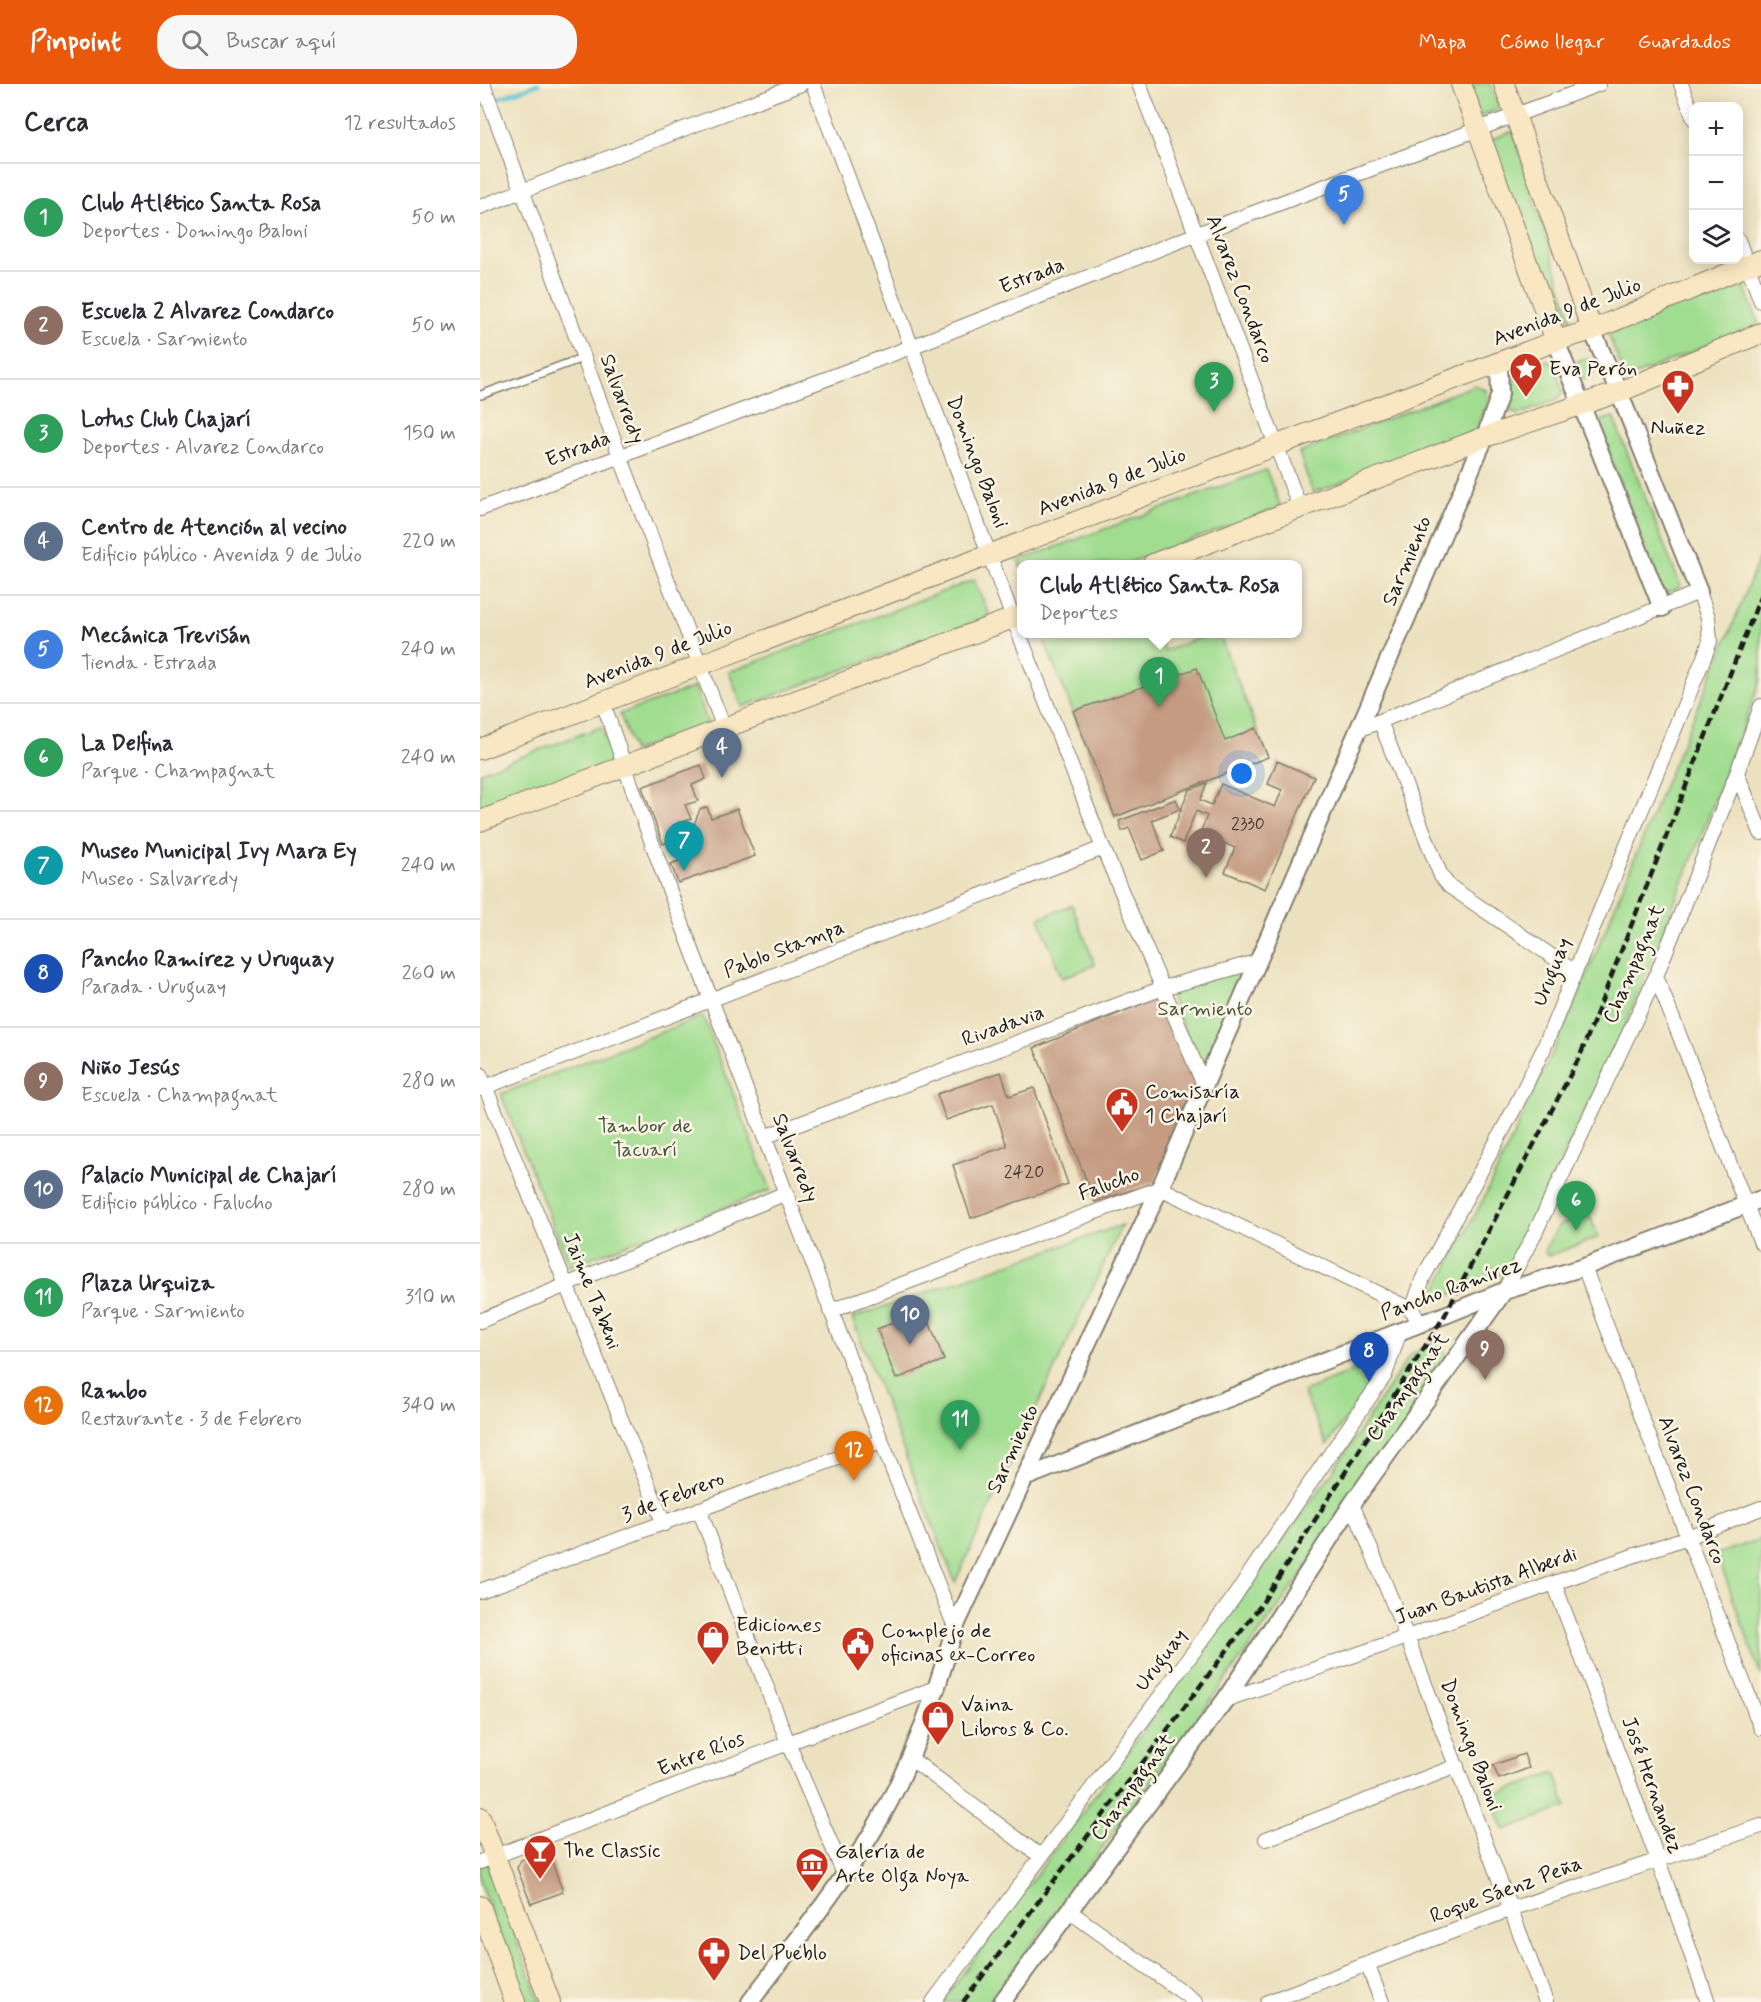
<!DOCTYPE html>
<html lang="es">
<meta charset="utf-8">
<style>
body{margin:0;font-family:Mynerve,sans-serif;background:#f7f7f7;color:#2b2b33}
.controls{position:absolute;right:18px;top:18px;display:grid;overflow:hidden;border-radius:12px;box-shadow:0 3px 15px #0003}
.controls button{width:54px;height:54px;display:grid;place-items:center;padding:0;border:0;border-bottom:2px solid #e1e1e2;background:#fff;color:#2b2b33;font:30px sans-serif}
.you{position:absolute;left:762px;top:690px;width:21px;height:21px;margin:-15px;border:4px solid #fff;border-radius:50%;background:#1a73e8;box-shadow:0 0 0 9px #1a73e833}
.badge{display:grid;place-items:center;width:39px;height:39px;border-radius:50%;background:#ea580c;color:#fff;font-size:20px;font-weight:700}
.pin{position:absolute;translate:-50% -50px;filter:drop-shadow(0 2px 3px #0008)}
.pin::after{content:'';position:absolute;top:32px;width:21px;height:18px;background:inherit;clip-path:polygon(0 0,100% 0,50% 100%)}
.popup{position:absolute;left:537px;top:476px;width:285px;height:78px;box-sizing:border-box;display:grid;place-content:center;border-radius:12px;background:#fff;filter:drop-shadow(0 2px 4px #0005);font-size:20px;white-space:nowrap;color:#7c7c81}
.popup b{font-size:22px;color:#2b2b33}
.popup::after{content:'';position:absolute;left:50%;top:100%;margin-left:-12px;border:12px solid transparent;border-top-color:#fff}
.list{margin:0;padding:0;list-style:none}
h2{display:flex;justify-content:space-between;align-items:center;height:78px;margin:0;padding:0 24px;font-size:26px}
h2 small{font-size:20px;font-weight:400;color:#7c7c81}
.list li{display:grid;grid-template-columns:39px 1fr auto;gap:18px;align-items:center;box-sizing:border-box;height:108px;padding:0 24px;border-top:2px solid #e1e1e2}
.list b{display:block;font-size:22px;white-space:nowrap}
.list p{margin:0;font-size:20px;white-space:nowrap;color:#7c7c81}
.list em{font-size:20px;font-style:normal;color:#7c7c81}
.icon{flex:none;width:33px;height:33px;fill:none;stroke:currentColor;stroke-width:2;stroke-linecap:round;stroke-linejoin:round}
.map{position:relative;flex:none;width:1281px;height:1918px;overflow:hidden}
header{display:flex;align-items:center;gap:36px;box-sizing:border-box;height:84px;padding:0 30px;background:#ea580c;color:#fff}
header strong{font-size:28px}
nav{display:flex;gap:33px;margin-inline-start:auto;font-size:21px}
.search{width:420px;height:54px;background:#f7f7f7;display:flex;align-items:center;gap:15px;box-sizing:border-box;padding:0 21px;border-radius:24px;color:#7c7c81;font-size:22px}
main{display:flex}
aside{flex:1;background:#fff}
.map>svg:first-child{display:block}
</style>
<header>
<strong>Pinpoint</strong>
<div class="search"><svg class="icon" aria-label="search" viewBox="0 0 24 24"><circle cx="10" cy="10" r="6"/><path d="M15 15l6 6"/></svg>Buscar aquí</div>
<nav><a>Mapa</a><a>Cómo llegar</a><a>Guardados</a></nav>
</header>
<main>
<aside>
<h2>Cerca<small>12 resultados</small></h2>
<ul class="list">
<li><span class="badge" style="background:#2e9e5b">1</span><div><b>Club Atlético Santa Rosa</b><p>Deportes · Domingo Baloni</p></div><em>50 m</em></li>
<li><span class="badge" style="background:#8d6e63">2</span><div><b>Escuela 2 Alvarez Condarco</b><p>Escuela · Sarmiento</p></div><em>50 m</em></li>
<li><span class="badge" style="background:#2e9e5b">3</span><div><b>Lotus Club Chajarí</b><p>Deportes · Alvarez Condarco</p></div><em>150 m</em></li>
<li><span class="badge" style="background:#5c6f8a">4</span><div><b>Centro de Atención al vecino</b><p>Edificio público · Avenida 9 de Julio</p></div><em>220 m</em></li>
<li><span class="badge" style="background:#3f7fe0">5</span><div><b>Mecánica Trevisán</b><p>Tienda · Estrada</p></div><em>240 m</em></li>
<li><span class="badge" style="background:#2e9e5b">6</span><div><b>La Delfina</b><p>Parque · Champagnat</p></div><em>240 m</em></li>
<li><span class="badge" style="background:#0f9aa8">7</span><div><b>Museo Municipal Ivy Mara Ey</b><p>Museo · Salvarredy</p></div><em>240 m</em></li>
<li><span class="badge" style="background:#1a4fb4">8</span><div><b>Pancho Ramirez y Uruguay</b><p>Parada · Uruguay</p></div><em>260 m</em></li>
<li><span class="badge" style="background:#8d6e63">9</span><div><b>Niño Jesús</b><p>Escuela · Champagnat</p></div><em>280 m</em></li>
<li><span class="badge" style="background:#5c6f8a">10</span><div><b>Palacio Municipal de Chajarí</b><p>Edificio público · Falucho</p></div><em>280 m</em></li>
<li><span class="badge" style="background:#2e9e5b">11</span><div><b>Plaza Urquiza</b><p>Parque · Sarmiento</p></div><em>310 m</em></li>
<li><span class="badge" style="background:#e8710a">12</span><div><b>Rambo</b><p>Restaurante · 3 de Febrero</p></div><em>340 m</em></li>
</ul>
</aside>
<div class="map">
<svg width="1281" height="1918" viewBox="0 0 1281 1918">
<rect width="100%" height="100%" fill="#fcf5e5"/>
<filter id="ink" filterUnits="userSpaceOnUse"><feTurbulence type="fractalNoise" baseFrequency=".0167" numOctaves="2"/><feDisplacementMap in="SourceGraphic" scale="12" xChannelSelector="R" yChannelSelector="G"/><feConvolveMatrix kernelMatrix="1 2 1 2 8 2 1 2 1" color-interpolation-filters="sRGB"/></filter>
<filter id="wash" filterUnits="userSpaceOnUse"><feTurbulence type="fractalNoise" baseFrequency=".008" numOctaves="4" result="noise"/><feDisplacementMap in="SourceGraphic" scale="24" xChannelSelector="R" yChannelSelector="G"/><feGaussianBlur stdDeviation="1.35" result="paint"/><feColorMatrix in="noise" values="0 0 0 0 0 0 0 0 0 0 0 0 0 0 0 0 0 1.4 0 .05"/><feComposite in="paint" operator="in"/></filter>
<g filter="url(#wash)">
<rect width="100%" height="100%" fill="#ece1bf"/>
<path fill="#a1dd91" stroke="#5e7c56" stroke-width="1.5" d="M988,0H1010L1020,25L1000,32Z
M1033,47L1091,234L1079,238L1009,56Z
M1260,192L1279,240L1146,295L1128,250Z
M1094 285a10 10 0 1 1 20 0a10 10 0 1 1-20 0Z
M1068,276L1074,281L1083,307L1077,316L1038,331L1029,326L1024,319C1035,292 1037,280 1068,276Z
M995,301L1006,306L1009,318L994,348L833,409L819,369Z
M1133,333L1201,503L1183,510L1117,338Z
M786,386L801,423L645,480H541V485L538,477Z
M1281,469V595L1227,737L1140,955L1026,1188L949,1219L1006,1110L1095,920L1187,695L1252,543Z
M494,496L510,532L262,623L249,588Z
M567,550H677L685,567L729,550H739L788,673L635,733L562,551Z
M215,603L228,640L153,667L140,630Z
M121,643L134,678L0,728V688Z
M592,821L615,881L582,894L559,834Z
M774,882L725,994L688,907Z
M223,932L291,1106L89,1182L21,1010Z
M1109,1130L1119,1153L1071,1171L1066,1170L1065,1165L1079,1141Z
M642,1141L475,1498L372,1234Z
M952,1259L963,1264L969,1278L796,1527L538,1879L510,1918H462L740,1543L853,1387L930,1271Z
M894,1278L898,1290L847,1361L823,1308Z
M1281,1455V1592L1237,1470Z
M1075,1689L1087,1723L1024,1746L1011,1712Z
M7,1779L60,1918H44L0,1797V1782Z"/>
<g fill="none" stroke-linecap="round" stroke-linejoin="round">
<path stroke="#57c3d0" stroke-width="4.5" d="M19,14L58,0"/>
</g>
<g id="blocks">
<path fill="#c59b82" d="M717,584L745,657L776,644L788,673L635,733L593,627Z
M797,677L834,693L785,805L745,788L755,764L720,749L727,732L716,727L703,759L690,753L709,706L727,699L720,716L732,721L741,700L795,723L802,706L788,700Z
M221,681L226,695L212,701L218,717L205,721L211,735L198,739L203,752L183,760L162,703Z
M696,715L700,725L672,736L684,767L662,776L649,744L642,747L639,737Z
M227,723L231,734L257,725L275,772L198,799L191,780L209,773L205,764L220,725Z
M681,912L717,1001L675,1098L615,1118L554,964Z
M521,988L529,1012L554,1004L588,1100L491,1134L473,1081L527,1062L513,1020L466,1036L457,1010Z
M445,1227L464,1276L416,1295L397,1245Z
M1044,1670L1049,1684L1019,1695L1013,1681Z
M68,1767L83,1808L51,1820L37,1784L41,1776Z"/>
</g>
</g>
<g filter="url(#ink)">
<use href="#blocks" fill-opacity="0" stroke="#847e6e" stroke-width="1.5"/>
<g fill="none" stroke-linecap="round" stroke-linejoin="round">
<defs>
<path id="service" d="M1,311L105,273"/>
<path id="minor" d="M3,0L140,372L244,644
M333,0L533,534L623,764L724,1001
M659,0L820,424
M1201,0L1214,35
M0,123L321,0
M1258,156L1281,217
M0,425L431,263L717,150L1119,0
M123,618C171,764 228,908 284,1052C347,1216 409,1380 475,1543
M900,637L961,792L969,802L1095,888
M878,646L1219,508L1228,533L1230,557L1223,576L1063,966L1034,1025L943,1194L932,1226
M1257,689L1281,749
M1176,892L1281,1159
M0,990L184,1440
M0,1005L623,764
M284,1053L683,904L779,877
M1104,1183L1281,1644
M1024,1207L1055,1149L1176,892L1257,689L1281,622
M350,1227L680,1104L932,1226L936,1233
M0,1237L306,1109
M872,1420L927,1553L1066,1918
M219,1425L308,1659L364,1790
M1074,1499L1178,1776L1228,1918
M0,1507C134,1458 267,1407 401,1358
M745,1616L927,1553L1074,1499L1208,1453L1281,1424
M430,1674L560,1772
M786,1755L977,1682
M0,1778L308,1659L458,1603
M589,1827L716,1918
M887,1880L902,1918
M453,1918L752,1516L824,1408L905,1291L920,1247
M788,1918L1031,1825L1281,1742"/>
<path id="tertiary" d="M1112,246L1139,308L1219,508
M1076,257L1182,524
M544,1394L939,1240L965,1231L1024,1207L1104,1183L1281,1115
M270,1918C312,1862 357,1807 393,1747C431,1684 455,1613 475,1543L680,1104L1005,353L1020,310L1019,280
M522,1918L745,1616L872,1420L1024,1207"/>
<path id="secondary" d="M981,0L1076,257
M1024,0L1112,246
M673,480L1005,353L1139,308L1281,249
M0,665L797,361L1076,257L1112,246L1281,176
M0,737L541,531
M0,1733L70,1918
M0,1822L35,1918"/>
</defs>
<use href="#service" stroke="#847e6e" stroke-width="10"/>
<use href="#minor" stroke="#847e6e" stroke-width="16"/>
<use href="#tertiary" stroke="#847e6e" stroke-width="20"/>
<use href="#secondary" stroke="#847e6e" stroke-width="22"/>
<use href="#service" stroke="#fff" stroke-width="7"/>
<use href="#minor" stroke="#fff" stroke-width="14"/>
<use href="#tertiary" stroke="#fff" stroke-width="16"/>
<use href="#secondary" stroke="#f9e7c3" stroke-width="20"/>
<path stroke="#1c1c1c" stroke-width="4.5" stroke-dasharray="9 4.5" stroke-linecap="butt" d="M483,1918L781,1521L965,1231L1100,972L1281,511"/>
</g>
</g>
<defs>
<symbol id="sight-pin" viewBox="-11 -11 22 30"><path d="M0 17L-7.5 6A9.5 9.5 0 1 1 7.5 6Z" fill="#c8321e" stroke="#fcf5e5"/><path d="M0-6L1.8-2.2L6-1.7L2.9 1.2L3.7 5.4L0 3.3L-3.7 5.4L-2.9 1.2L-6-1.7L-1.8-2.2Z" fill="#fff"/></symbol>
<symbol id="pharmacy-pin" viewBox="-11 -11 22 30"><path d="M0 17L-7.5 6A9.5 9.5 0 1 1 7.5 6Z" fill="#c8321e" stroke="#fcf5e5"/><path d="M-2-6h4v4h4v4h-4v4h-4v-4h-4v-4h4Z" fill="#fff"/></symbol>
<symbol id="civic-pin" viewBox="-11 -11 22 30"><path d="M0 17L-7.5 6A9.5 9.5 0 1 1 7.5 6Z" fill="#c8321e" stroke="#fcf5e5"/><path d="M-.6-6.5H3V-4.5H.6V-3L4-1V1h2V6H-6V1h2V-1L-.6-3ZM-1.2 2.5V6h2.4V2.5Z" fill="#fff"/></symbol>
<symbol id="shop-pin" viewBox="-11 -11 22 30"><path d="M0 17L-7.5 6A9.5 9.5 0 1 1 7.5 6Z" fill="#c8321e" stroke="#fcf5e5"/><path d="M-5-2.5h2.3a2.7 3.5 0 0 1 5.4 0H5L5.5 6h-11ZM-1.5-2.5h3a1.5 2.3 0 0 0-3 0Z" fill="#fff"/></symbol>
<symbol id="bar-pin" viewBox="-11 -11 22 30"><path d="M0 17L-7.5 6A9.5 9.5 0 1 1 7.5 6Z" fill="#c8321e" stroke="#fcf5e5"/><path d="M-6-5H6L.8 .8V4.5H3.5V6h-7V4.5H-.8V.8Z" fill="#fff"/></symbol>
<symbol id="museum-pin" viewBox="-11 -11 22 30"><path d="M0 17L-7.5 6A9.5 9.5 0 1 1 7.5 6Z" fill="#c8321e" stroke="#fcf5e5"/><path d="M0-6L6-3V-2H-6V-3ZM-5-1h2V3h-2ZM-1-1h2V3h-2ZM3-1h2V3H3ZM-6 4H6V6H-6Z" fill="#fff"/></symbol>
</defs>
<g fill-rule="evenodd">
<use href="#sight-pin" x="1027" y="266" width="38" height="52"/>
<use href="#pharmacy-pin" x="1179" y="283" width="38" height="52"/>
<use href="#civic-pin" x="623" y="1001" width="38" height="52"/>
<use href="#shop-pin" x="214" y="1534" width="38" height="52"/>
<use href="#civic-pin" x="359" y="1540" width="38" height="52"/>
<use href="#shop-pin" x="439" y="1614" width="38" height="52"/>
<use href="#bar-pin" x="41" y="1748" width="38" height="52"/>
<use href="#museum-pin" x="313" y="1761" width="38" height="52"/>
<use href="#pharmacy-pin" x="215" y="1850" width="38" height="52"/>
</g>
<g text-anchor="middle" dominant-baseline="central" stroke-width="5" stroke-linejoin="round" paint-order="stroke">
<g font-size="18" fill="#463c36">
<text x="768" y="740">2330</text>
<text x="544" y="1088">2420</text>
</g>
<g font-size="21" fill="#1c1c1c" stroke="#fcf5e5">
<text transform="translate(552 192) rotate(-21)">Estrada</text>
<text transform="translate(760 205) rotate(69)">Alvarez Condarco</text>
<text transform="translate(1087 228) rotate(-21)">Avenida 9 de Julio</text>
<text transform="translate(142 315) rotate(70)">Salvarredy</text>
<text transform="translate(98 365) rotate(-21)">Estrada</text>
<text transform="translate(497 378) rotate(69)">Domingo Baloni</text>
<text transform="translate(632 398) rotate(-21)">Avenida 9 de Julio</text>
<text transform="translate(927 477) rotate(-67)">Sarmiento</text>
<text transform="translate(178 571) rotate(-21)">Avenida 9 de Julio</text>
<text transform="translate(304 865) rotate(-21)">Pablo Stampa</text>
<text transform="translate(1154 880) rotate(-67)">Champagnat</text>
<text transform="translate(1072 888) rotate(-68)">Uruguay</text>
<text transform="translate(523 942) rotate(-20)">Rivadavia</text>
<text transform="translate(315 1074) rotate(69)">Salvarredy</text>
<text transform="translate(629 1100) rotate(-20)">Falucho</text>
<text transform="translate(971 1205) rotate(-20)">Pancho Ramírez</text>
<text transform="translate(112 1207) rotate(68)">Jaime Tabeni</text>
<text transform="translate(928 1303) rotate(-55)">Champagnat</text>
<text transform="translate(533 1365) rotate(-65)">Sarmiento</text>
<text transform="translate(1212 1406) rotate(69)">Alvarez Condarco</text>
<text transform="translate(193 1413) rotate(-21)">3 de Febrero</text>
<text transform="translate(1006 1502) rotate(-20)">Juan Bautista Alberdi</text>
<text transform="translate(681 1576) rotate(-53)">Uruguay</text>
<text transform="translate(991 1661) rotate(69)">Domingo Baloni</text>
<text transform="translate(221 1670) rotate(-21)">Entre Ríos</text>
<text transform="translate(1172 1701) rotate(70)">José Hernandez</text>
<text transform="translate(653 1703) rotate(-54)">Champagnat</text>
<text transform="translate(1026 1806) rotate(-20)">Roque Sáenz Peña</text>
</g>
<g font-size="21" fill="#1c1c1c" stroke="#fcf5e5" text-anchor="start">
<text x="1069" y="285">Eva Perón</text>
<text x="1198" y="344" text-anchor="middle">Nuñez</text>
<text x="665" y="1008">Comisaría<tspan x="665" dy="24">1 Chajarí</tspan></text>
<text x="256" y="1541">Ediciones<tspan x="256" dy="24">Benitti</tspan></text>
<text x="401" y="1547">Complejo de<tspan x="401" dy="24">oficinas ex-Correo</tspan></text>
<text x="481" y="1621">Vaina<tspan x="481" dy="24">Libros &amp; Co.</tspan></text>
<text x="83" y="1767">The Classic</text>
<text x="355" y="1768">Galería de<tspan x="355" dy="24">Arte Olga Noya</tspan></text>
<text x="257" y="1869">Del Pueblo</text>
</g>
<g font-size="21" fill="#44563f" stroke="#fcf5e5">
<text x="725" y="925">Sarmiento</text>
<text x="165" y="1042">Tambor de<tspan x="165" dy="24">Tacuarí</tspan></text>
</g>
</g>
</svg>
<div class="controls">
<button>+</button>
<button>−</button>
<button><svg class="icon" aria-label="layers" viewBox="0 0 24 24"><path d="M12 4l9 5-9 5-9-5zM3 14l9 5 9-5"/></svg></button>
</div>
<div class="you"></div>
<div class="pin badge" style="left:679px;top:623px;background:#2e9e5b">1</div>
<div class="popup"><b>Club Atlético Santa Rosa</b>Deportes</div>
<div class="pin badge" style="left:726px;top:794px;background:#8d6e63">2</div>
<div class="pin badge" style="left:734px;top:328px;background:#2e9e5b">3</div>
<div class="pin badge" style="left:242px;top:694px;background:#5c6f8a">4</div>
<div class="pin badge" style="left:864px;top:141px;background:#3f7fe0">5</div>
<div class="pin badge" style="left:1096px;top:1147px;background:#2e9e5b">6</div>
<div class="pin badge" style="left:204px;top:787px;background:#0f9aa8">7</div>
<div class="pin badge" style="left:889px;top:1298px;background:#1a4fb4">8</div>
<div class="pin badge" style="left:1005px;top:1296px;background:#8d6e63">9</div>
<div class="pin badge" style="left:430px;top:1261px;background:#5c6f8a">10</div>
<div class="pin badge" style="left:480px;top:1366px;background:#2e9e5b">11</div>
<div class="pin badge" style="left:374px;top:1397px;background:#e8710a">12</div>
</div>
</main>
